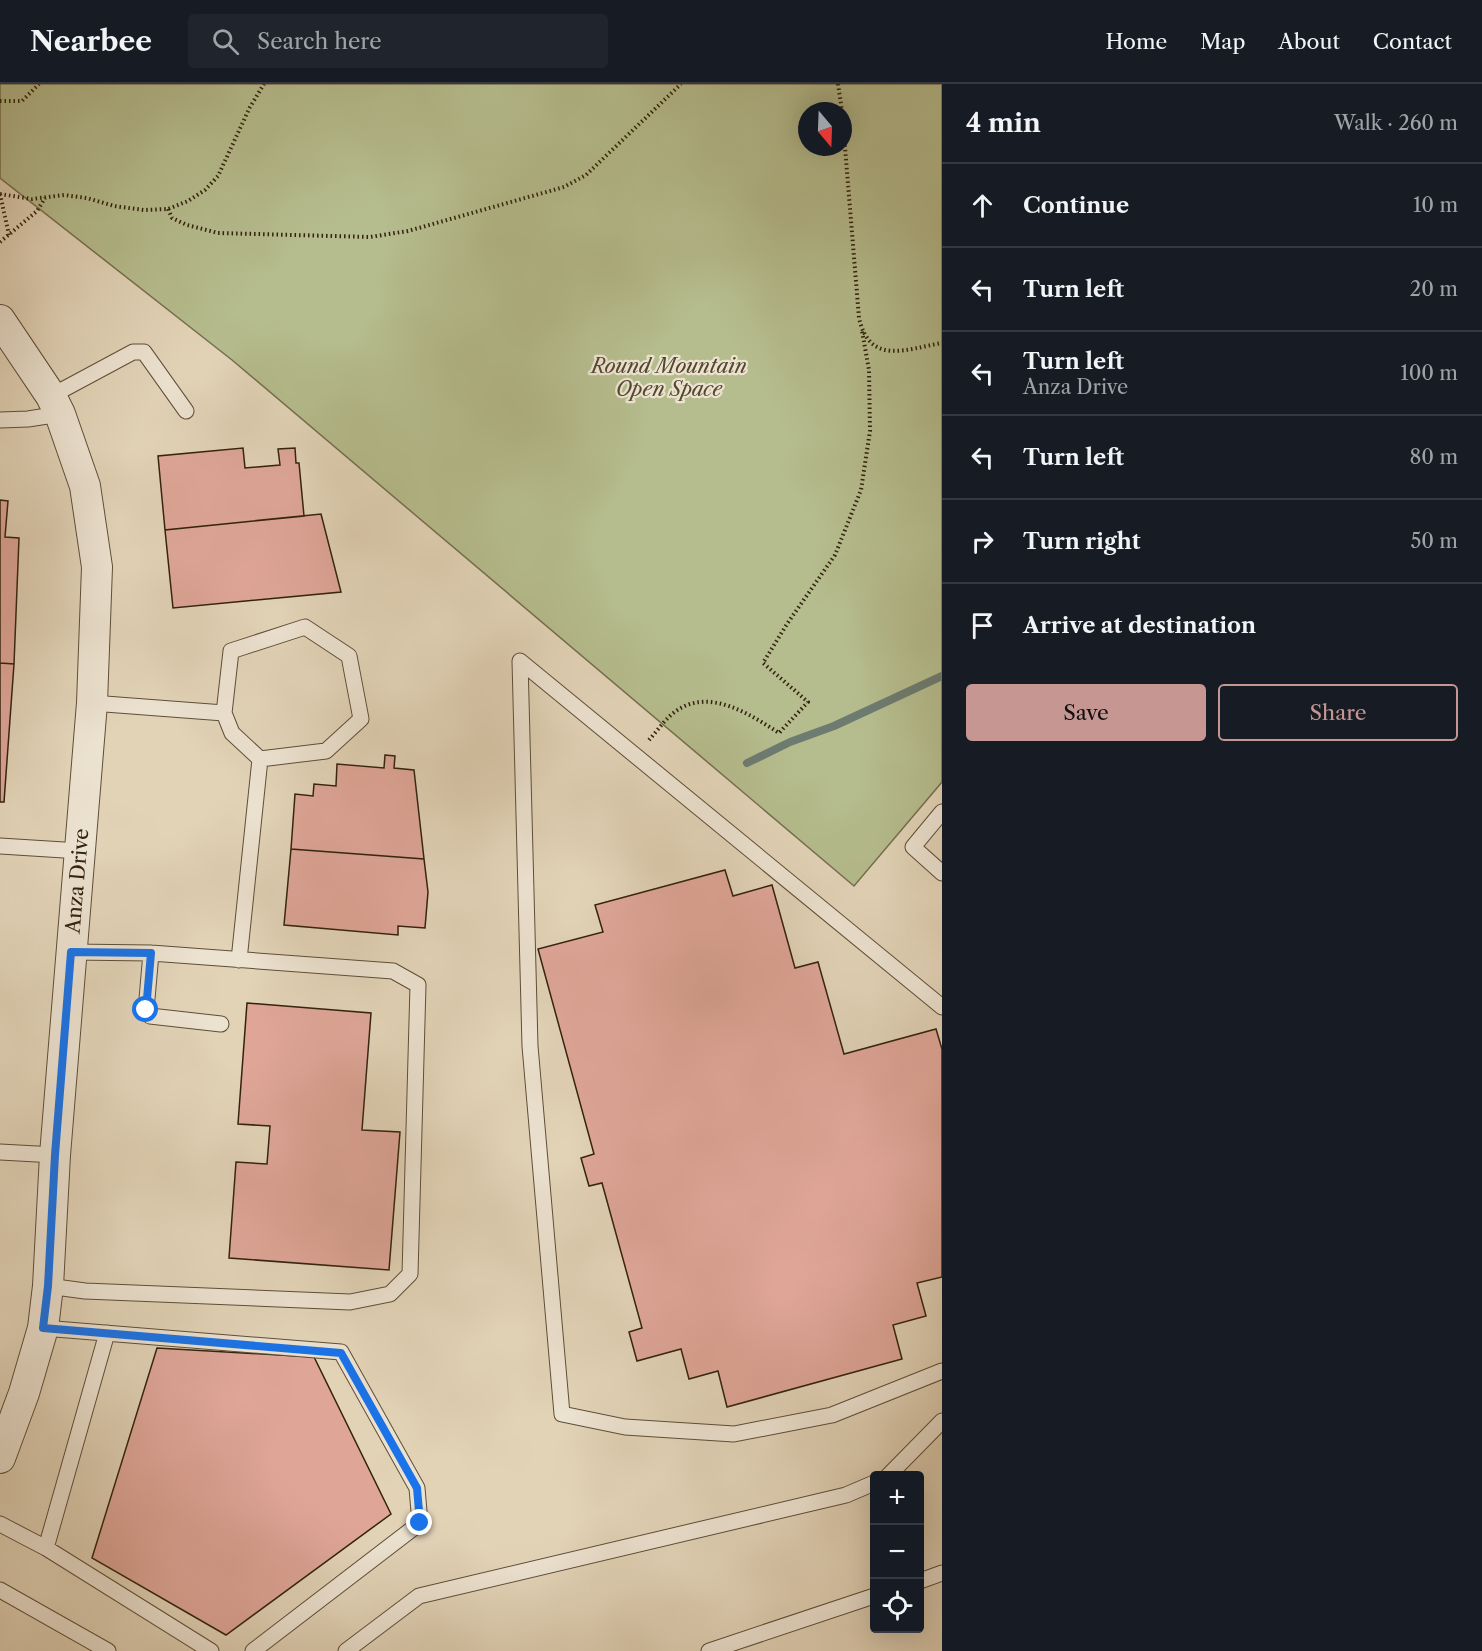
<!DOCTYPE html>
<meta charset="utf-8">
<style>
body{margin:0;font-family:"Libre Caslon Text",serif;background:#20242c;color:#f1f3f6}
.controls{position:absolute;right:18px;bottom:18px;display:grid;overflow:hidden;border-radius:6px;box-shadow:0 6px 24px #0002}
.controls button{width:54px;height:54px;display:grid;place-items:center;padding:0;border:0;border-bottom:2px solid #363941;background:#171b24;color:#f1f3f6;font:30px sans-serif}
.compass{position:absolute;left:798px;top:18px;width:54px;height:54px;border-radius:50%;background:#171b24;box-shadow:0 6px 24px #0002;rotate:161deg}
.stop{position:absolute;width:18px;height:18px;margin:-14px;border:4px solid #1a73e8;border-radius:50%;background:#fff}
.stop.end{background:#1a73e8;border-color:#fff;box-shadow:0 2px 6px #0008}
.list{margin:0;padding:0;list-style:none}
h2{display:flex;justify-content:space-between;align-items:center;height:78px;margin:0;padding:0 24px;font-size:26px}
h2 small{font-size:20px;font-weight:400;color:#9ea1a6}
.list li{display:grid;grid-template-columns:39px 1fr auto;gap:18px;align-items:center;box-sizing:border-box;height:84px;padding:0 24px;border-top:2px solid #363941}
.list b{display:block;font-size:22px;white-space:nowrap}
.list p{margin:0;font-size:20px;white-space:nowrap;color:#9ea1a6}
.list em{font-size:20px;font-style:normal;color:#9ea1a6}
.actions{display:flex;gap:12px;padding:18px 24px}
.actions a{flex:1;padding:14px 0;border:2px solid #c59692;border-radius:6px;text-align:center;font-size:21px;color:#c59692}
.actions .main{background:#c59692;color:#111}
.icon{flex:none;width:33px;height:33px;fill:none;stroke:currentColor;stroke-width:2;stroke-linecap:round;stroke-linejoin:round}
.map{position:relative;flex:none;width:942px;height:1567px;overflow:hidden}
header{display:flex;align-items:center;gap:36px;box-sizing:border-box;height:84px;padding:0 30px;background:#171b24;border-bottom:2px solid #363941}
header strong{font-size:28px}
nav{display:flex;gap:33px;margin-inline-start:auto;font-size:21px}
.search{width:420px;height:54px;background:#20242c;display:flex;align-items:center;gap:15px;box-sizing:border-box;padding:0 21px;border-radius:6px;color:#9ea1a6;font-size:22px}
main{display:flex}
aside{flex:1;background:#171b24}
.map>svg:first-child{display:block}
</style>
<header>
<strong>Nearbee</strong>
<div class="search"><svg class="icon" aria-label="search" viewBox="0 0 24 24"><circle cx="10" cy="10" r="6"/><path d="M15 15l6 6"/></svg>Search here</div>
<nav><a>Home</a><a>Map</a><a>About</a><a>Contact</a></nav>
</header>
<main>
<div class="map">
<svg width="942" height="1567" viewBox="0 0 942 1567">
<rect width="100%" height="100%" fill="#e2d3b7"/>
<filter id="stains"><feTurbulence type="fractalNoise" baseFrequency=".00333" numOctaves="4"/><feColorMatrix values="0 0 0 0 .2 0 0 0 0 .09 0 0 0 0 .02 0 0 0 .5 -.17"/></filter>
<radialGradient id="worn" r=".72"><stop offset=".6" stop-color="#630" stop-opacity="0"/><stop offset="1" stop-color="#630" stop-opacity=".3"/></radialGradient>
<path fill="#b5bc8d" stroke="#746f4e" stroke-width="1.5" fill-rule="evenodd" d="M0,0H942V698L854,802L232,276L0,94ZM807,27H843V63H807Z"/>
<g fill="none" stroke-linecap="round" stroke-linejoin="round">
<path stroke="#6d7b70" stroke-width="8" d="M747,679L790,658L834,642L942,592"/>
</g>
<path fill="#dfa698" stroke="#32220e" stroke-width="1.5" d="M243,364L245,384L280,381L278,365L295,364L296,379H299L304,432L165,446L158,372Z
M0,416L8,417L5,453L19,454L14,580L0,579Z
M321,430L341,508L173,524L165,446Z
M0,579L14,580L4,718H0Z
M385,671L395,672L394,684L414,686L424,775L291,765L295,710L313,712L314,700L336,702L337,680L384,684Z
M291,765L424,775L428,808L425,844L398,842V851L284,841Z
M725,786L733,812L772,801L795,884L818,878L844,970L936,945L942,965V1193L917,1199L926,1232L893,1241L902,1275L727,1323L718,1287L689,1295L681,1265L637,1277L629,1248L642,1244L602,1099L589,1102L581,1074L594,1070L538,865L603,848L595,821Z
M247,919L371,929L362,1046L400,1048L389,1186L229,1174L236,1078L267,1080L270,1042L238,1040Z
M157,1264L314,1273L391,1430L226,1551L92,1474Z"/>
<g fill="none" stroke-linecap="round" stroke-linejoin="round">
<defs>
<path id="lane" d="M51,312L133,268H144L186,327
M0,336L28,335L60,330
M92,619L224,629L231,567L305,543L349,572L361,635L326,667L260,675L239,876
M224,629L232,649L260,675
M942,728L913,763L942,789
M0,762L80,767
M151,869L146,926L150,932L221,940
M942,923L520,577L530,962L562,1330L625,1343L734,1350L832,1331L942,1287
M0,1068L55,1071
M48,1202L85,1207L350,1218L390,1210L410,1190L418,901L393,887L151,869L71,868
M43,1244L341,1268L417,1404L420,1439L253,1567
M888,1392L942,1337
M0,1440L46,1464L211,1567
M46,1464L107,1249
M920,1497L942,1489
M0,1506L108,1567
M346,1567L419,1512L846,1411L874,1399
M709,1567L874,1512"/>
<path id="street" d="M0,236L51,312L60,330L85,402L97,483L92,619L55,1071L48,1202L43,1244L24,1309L0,1374"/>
</defs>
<use href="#lane" stroke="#5e4e38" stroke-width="17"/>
<use href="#street" stroke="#5e4e38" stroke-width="32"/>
<path stroke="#32220e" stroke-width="4" stroke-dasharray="1.5 3" stroke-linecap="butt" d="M838,0L842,27
M0,17H22L39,0
M843,39L859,234C870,282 906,265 942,259
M0,110L32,115L64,111L87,114L114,122L144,126L168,125L188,117L205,106L218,92L250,23L264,0
M0,110L9,151
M168,125L172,134L187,141L218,149L370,153L408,147L564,103L586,91L681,0
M0,158L37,127L45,114
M649,656C658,646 667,632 679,625C712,605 751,631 779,649L808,618L763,579L787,540L835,471L861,406L870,347L869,286L862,247"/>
<use href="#lane" stroke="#ece2d0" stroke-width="15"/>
<use href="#street" stroke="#ece2d0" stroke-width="30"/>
</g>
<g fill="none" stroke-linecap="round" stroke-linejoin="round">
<path stroke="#1a73e8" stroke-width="8" d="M146,926L151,869L71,868L55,1071L48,1202L43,1244L341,1269L417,1404L420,1439"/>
</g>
<g text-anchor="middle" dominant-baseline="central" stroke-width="4.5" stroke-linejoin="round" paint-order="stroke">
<g font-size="20" font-style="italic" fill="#53482e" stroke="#ece2d0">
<text x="669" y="282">Round Mountain<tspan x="669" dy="23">Open Space</tspan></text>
</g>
<g font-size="20" fill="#32220e" stroke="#ece2d0">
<text transform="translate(77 797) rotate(-85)">Anza Drive</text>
</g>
</g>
<rect width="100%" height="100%" filter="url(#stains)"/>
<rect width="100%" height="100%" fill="url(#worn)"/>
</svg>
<div class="controls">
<button>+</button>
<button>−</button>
<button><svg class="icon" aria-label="locate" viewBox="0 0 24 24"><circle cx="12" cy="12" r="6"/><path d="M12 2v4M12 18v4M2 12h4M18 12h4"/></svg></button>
</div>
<svg class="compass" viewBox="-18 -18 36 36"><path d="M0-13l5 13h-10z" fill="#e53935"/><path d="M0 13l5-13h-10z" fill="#9ea1a6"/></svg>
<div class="stop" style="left:146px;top:926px"></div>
<div class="stop end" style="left:420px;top:1439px"></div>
</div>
<aside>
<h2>4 min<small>Walk · 260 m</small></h2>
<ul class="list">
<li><svg class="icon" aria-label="ahead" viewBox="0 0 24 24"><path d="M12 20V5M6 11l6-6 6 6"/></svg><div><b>Continue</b></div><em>10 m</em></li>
<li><svg class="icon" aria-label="left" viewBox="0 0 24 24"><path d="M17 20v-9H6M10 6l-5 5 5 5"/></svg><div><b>Turn left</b></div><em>20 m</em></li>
<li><svg class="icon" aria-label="left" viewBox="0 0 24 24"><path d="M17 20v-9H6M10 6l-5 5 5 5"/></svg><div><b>Turn left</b><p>Anza Drive</p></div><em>100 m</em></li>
<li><svg class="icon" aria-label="left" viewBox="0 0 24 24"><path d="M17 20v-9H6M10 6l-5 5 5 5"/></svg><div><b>Turn left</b></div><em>80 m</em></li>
<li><svg class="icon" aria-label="right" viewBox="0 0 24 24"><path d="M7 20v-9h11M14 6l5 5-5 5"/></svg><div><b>Turn right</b></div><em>50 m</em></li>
<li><svg class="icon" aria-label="arrive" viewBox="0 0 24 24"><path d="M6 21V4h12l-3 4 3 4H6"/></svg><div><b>Arrive at destination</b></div></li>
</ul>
<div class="actions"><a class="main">Save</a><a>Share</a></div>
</aside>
</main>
